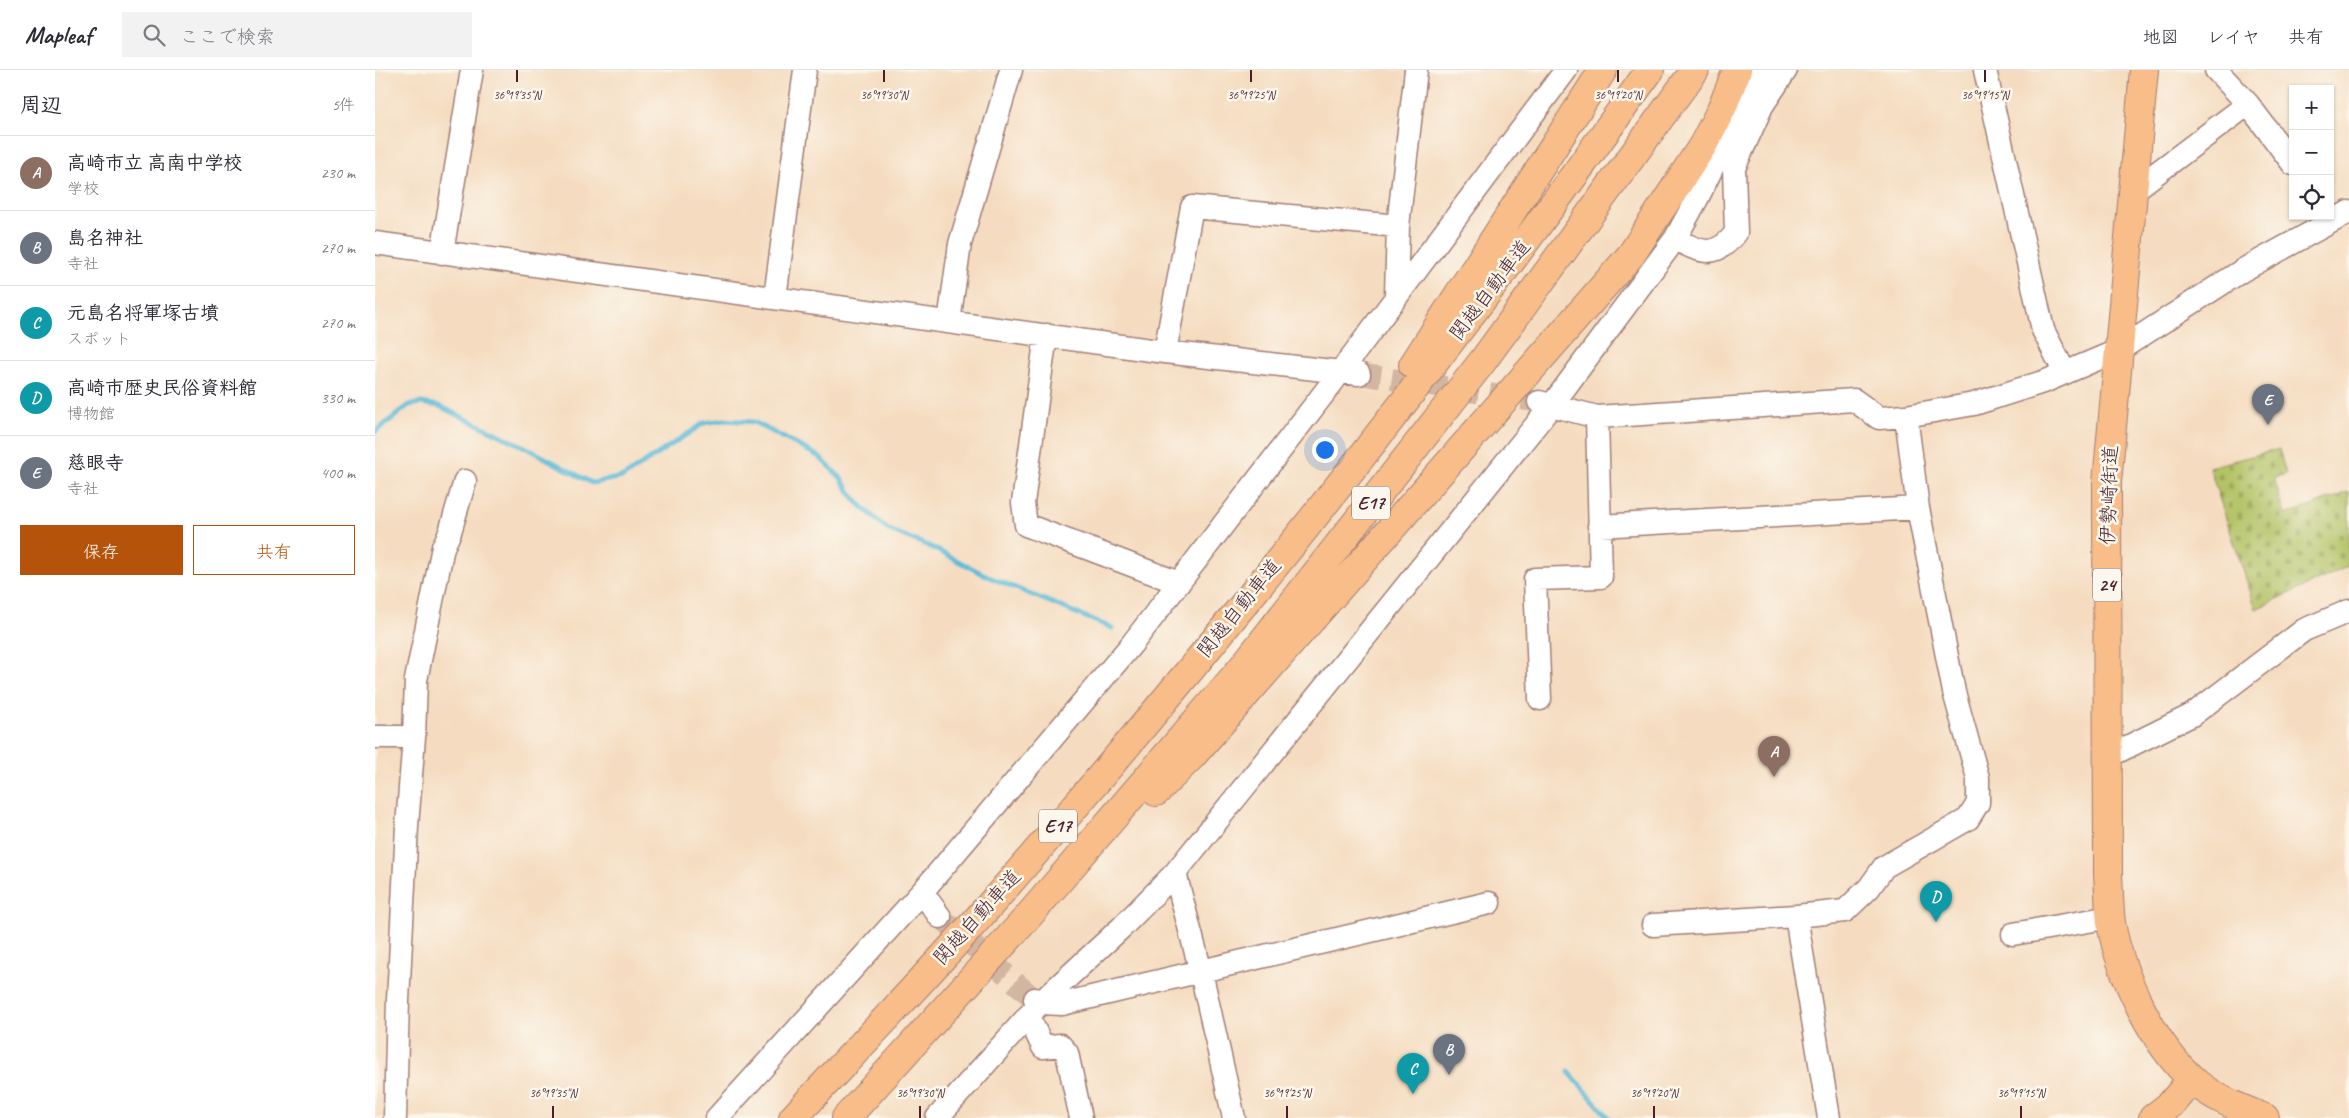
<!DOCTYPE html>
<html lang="ja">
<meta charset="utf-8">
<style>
body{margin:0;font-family:Caveat,"Klee One",sans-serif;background:#f2f2f3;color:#2b2b33}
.controls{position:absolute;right:15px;top:15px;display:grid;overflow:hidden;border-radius:0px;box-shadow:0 1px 4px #0004}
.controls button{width:45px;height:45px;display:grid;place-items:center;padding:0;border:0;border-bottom:1px solid #e1e1e2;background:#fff;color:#2b2b33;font:25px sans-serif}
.you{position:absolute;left:949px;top:379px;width:18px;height:18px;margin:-12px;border:4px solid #fff;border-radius:50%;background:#1a73e8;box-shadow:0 0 0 8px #1a73e833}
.badge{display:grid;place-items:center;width:32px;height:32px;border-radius:50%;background:#b45309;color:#fff;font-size:16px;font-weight:700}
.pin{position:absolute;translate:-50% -41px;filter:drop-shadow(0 1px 2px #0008)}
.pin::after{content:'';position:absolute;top:26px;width:18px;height:15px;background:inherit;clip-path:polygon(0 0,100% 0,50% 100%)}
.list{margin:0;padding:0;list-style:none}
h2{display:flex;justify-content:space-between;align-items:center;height:65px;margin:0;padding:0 20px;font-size:21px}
h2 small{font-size:16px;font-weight:400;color:#7c7c81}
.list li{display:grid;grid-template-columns:32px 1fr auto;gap:15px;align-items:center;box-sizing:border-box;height:75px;padding:0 20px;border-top:1px solid #e1e1e2}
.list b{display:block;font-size:19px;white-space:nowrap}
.list p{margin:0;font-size:16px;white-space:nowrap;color:#7c7c81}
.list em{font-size:16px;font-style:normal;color:#7c7c81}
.actions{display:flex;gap:10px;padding:15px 20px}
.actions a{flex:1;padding:11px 0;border:1px solid #b45309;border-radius:0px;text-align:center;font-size:18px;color:#b45309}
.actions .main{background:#b45309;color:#fff}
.icon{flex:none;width:28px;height:28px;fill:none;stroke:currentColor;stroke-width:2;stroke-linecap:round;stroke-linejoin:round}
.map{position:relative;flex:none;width:1974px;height:1048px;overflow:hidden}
header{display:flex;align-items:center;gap:30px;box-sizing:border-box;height:70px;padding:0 25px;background:#fff;border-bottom:1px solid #e1e1e2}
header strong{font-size:24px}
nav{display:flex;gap:28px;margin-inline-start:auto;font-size:18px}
.search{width:350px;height:45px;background:#f2f2f3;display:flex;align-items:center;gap:12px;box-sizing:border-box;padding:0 18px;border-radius:0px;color:#7c7c81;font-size:19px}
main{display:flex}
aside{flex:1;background:#fff}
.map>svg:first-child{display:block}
</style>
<header>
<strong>Mapleaf</strong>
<div class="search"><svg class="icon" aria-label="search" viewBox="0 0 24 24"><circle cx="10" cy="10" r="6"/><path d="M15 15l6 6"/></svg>ここで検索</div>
<nav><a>地図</a><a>レイヤ</a><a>共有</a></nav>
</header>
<main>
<aside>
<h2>周辺<small>5件</small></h2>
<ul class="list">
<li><span class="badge" style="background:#8d6e63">A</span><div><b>高崎市立 高南中学校</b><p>学校</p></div><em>230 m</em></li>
<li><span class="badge" style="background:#6b7280">B</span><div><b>島名神社</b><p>寺社</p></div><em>270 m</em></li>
<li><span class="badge" style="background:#0f9aa8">C</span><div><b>元島名将軍塚古墳</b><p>スポット</p></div><em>270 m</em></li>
<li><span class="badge" style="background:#0f9aa8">D</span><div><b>高崎市歴史民俗資料館</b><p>博物館</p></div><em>330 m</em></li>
<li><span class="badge" style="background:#6b7280">E</span><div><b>慈眼寺</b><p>寺社</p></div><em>400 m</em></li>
</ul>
<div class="actions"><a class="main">保存</a><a>共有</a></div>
</aside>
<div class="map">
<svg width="1974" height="1048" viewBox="0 0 1974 1048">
<defs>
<pattern id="cemetery-stones" width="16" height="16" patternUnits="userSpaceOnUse" patternTransform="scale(1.25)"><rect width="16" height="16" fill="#b2c265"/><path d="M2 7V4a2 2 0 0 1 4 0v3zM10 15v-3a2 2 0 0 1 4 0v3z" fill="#9ba658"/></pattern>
</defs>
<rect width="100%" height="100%" fill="#fbf7ec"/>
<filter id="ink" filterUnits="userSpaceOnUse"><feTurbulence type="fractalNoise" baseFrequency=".02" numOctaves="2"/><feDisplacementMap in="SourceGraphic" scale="10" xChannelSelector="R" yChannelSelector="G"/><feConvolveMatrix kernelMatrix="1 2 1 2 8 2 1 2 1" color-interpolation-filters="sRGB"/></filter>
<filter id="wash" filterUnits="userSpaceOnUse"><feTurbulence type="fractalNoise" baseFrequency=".0096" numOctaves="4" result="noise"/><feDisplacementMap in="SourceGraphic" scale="20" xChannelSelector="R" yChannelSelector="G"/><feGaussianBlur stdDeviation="1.12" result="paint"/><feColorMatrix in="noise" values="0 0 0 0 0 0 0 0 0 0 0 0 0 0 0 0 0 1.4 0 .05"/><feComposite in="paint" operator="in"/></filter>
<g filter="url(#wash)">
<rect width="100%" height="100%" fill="#f5dcc0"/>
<path fill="url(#cemetery-stones)" stroke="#7e7048" d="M1904,379L1911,404L1899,408L1910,445L1974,422V496L1881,539L1834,397Z"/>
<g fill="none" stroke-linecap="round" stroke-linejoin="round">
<path stroke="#57b8d5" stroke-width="5" d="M0,362L34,335L47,333L64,336L148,376L217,413L248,407L329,353L349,350L379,352L443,386L465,407L481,431L512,459L554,476L614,507L737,558
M1194,1002L1234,1048"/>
</g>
</g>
<g filter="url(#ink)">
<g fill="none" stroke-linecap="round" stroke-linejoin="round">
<path stroke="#d3b6a2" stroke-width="22" stroke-dasharray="22 11" stroke-linecap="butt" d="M984,304L1160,331
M565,847L657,927"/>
<defs>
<path id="minor" d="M1610,0L1668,260L1690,303
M1841,0L1873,34L1918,94
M1758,121L1873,34
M1300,169C1327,183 1340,189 1361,163L1359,98L1387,36L1411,0
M0,173L790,282L984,304
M67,183L97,0
M1021,225L1023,156L1041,0
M400,228L430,0
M574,252L585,174L636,0
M671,265L648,433L651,455L804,513
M790,282L817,137L1023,156
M1164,332L1222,347L1479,330L1504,348L1531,346L1599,334L1671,311L1744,280L1868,200L1974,142
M1224,456L1543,438
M1165,629L1160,509L1226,507L1222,347
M0,667H39
M1732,687L1817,645L1929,560L1974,541
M800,803L826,902L859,1048
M547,822L565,847
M1421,846L1454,1048
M1278,855L1421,846L1470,841L1494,818L1509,797L1593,749L1603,733V708L1579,622L1543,438L1531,346
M1638,864L1736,847
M660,929L665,933L687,934L1114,833
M653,946L668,977L685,975L692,983L706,1048
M20,1048L23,930L32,756L39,667L41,610L68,477L75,462L90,411
M342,1048L547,822L757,574L966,301L1191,0
M562,1048L665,933L747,857L800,803L1177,335L1300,169L1323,127L1373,25L1388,0"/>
<path id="major" d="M1769,0L1732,413L1733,803C1734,820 1734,837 1736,853C1745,904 1778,974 1817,1009C1837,1028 1865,1038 1890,1048
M1778,1048L1796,1034L1817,1009"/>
<path id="highway" d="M1038,295L1228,0
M781,722L816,687L1256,185L1328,75L1347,38L1362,0
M418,1048C486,975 555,903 621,828C853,563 1072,286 1275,0
M471,1048L651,849L866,599L1107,292L1320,0"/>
</defs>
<use href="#minor" stroke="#a07e76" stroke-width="25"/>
<use href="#major" stroke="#a07e76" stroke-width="30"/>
<use href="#highway" stroke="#a07e76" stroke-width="30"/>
<use href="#minor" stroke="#fff" stroke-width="22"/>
<use href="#major" stroke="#f8bd88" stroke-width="28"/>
<use href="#highway" stroke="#f8bd88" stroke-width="28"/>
</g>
</g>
<path fill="none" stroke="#4a1f2b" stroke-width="2" d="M142,0V12M509,0V12M876,0V12M1243,0V12M1610,0V12M178,1036V1048M545,1036V1048M912,1036V1048M1279,1036V1048M1646,1036V1048"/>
<g text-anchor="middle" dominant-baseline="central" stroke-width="5" stroke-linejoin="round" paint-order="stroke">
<g fill="#fbf7ec" stroke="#7f6065" stroke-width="1">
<rect x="977" y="416.5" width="38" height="33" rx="4"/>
<rect x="1718" y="498.5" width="28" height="33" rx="4"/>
<rect x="664" y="739.5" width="38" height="33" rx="4"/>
</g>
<g font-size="19" font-weight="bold" fill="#4a1f2b">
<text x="996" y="433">E17</text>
<text x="1732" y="515">24</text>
<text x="683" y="756">E17</text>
</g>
<g font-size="20" fill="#4a1f2b" stroke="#fbf7ec">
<text transform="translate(1115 220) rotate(-53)">関越自動車道</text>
<text transform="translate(1734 425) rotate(-88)">伊勢崎街道</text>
<text transform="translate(864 538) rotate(-51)">関越自動車道</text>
<text transform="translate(602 847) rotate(-48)">関越自動車道</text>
</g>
</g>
<g font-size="12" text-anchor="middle" fill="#4a1f2b" stroke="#fbf7ec" stroke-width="5" stroke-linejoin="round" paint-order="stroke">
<text x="142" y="29">36°19'35"N</text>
<text x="509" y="29">36°19'30"N</text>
<text x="876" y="29">36°19'25"N</text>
<text x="1243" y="29">36°19'20"N</text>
<text x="1610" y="29">36°19'15"N</text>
<text x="178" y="1027">36°19'35"N</text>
<text x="545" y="1027">36°19'30"N</text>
<text x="912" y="1027">36°19'25"N</text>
<text x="1279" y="1027">36°19'20"N</text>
<text x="1646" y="1027">36°19'15"N</text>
</g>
</svg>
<div class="controls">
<button>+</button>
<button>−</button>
<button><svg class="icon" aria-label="locate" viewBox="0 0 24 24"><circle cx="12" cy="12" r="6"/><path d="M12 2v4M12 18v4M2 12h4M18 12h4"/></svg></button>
</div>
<div class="you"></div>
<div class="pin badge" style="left:1399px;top:707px;background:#8d6e63">A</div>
<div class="pin badge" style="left:1074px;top:1005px;background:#6b7280">B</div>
<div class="pin badge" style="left:1038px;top:1024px;background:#0f9aa8">C</div>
<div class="pin badge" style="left:1561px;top:852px;background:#0f9aa8">D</div>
<div class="pin badge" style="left:1893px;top:355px;background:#6b7280">E</div>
</div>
</main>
